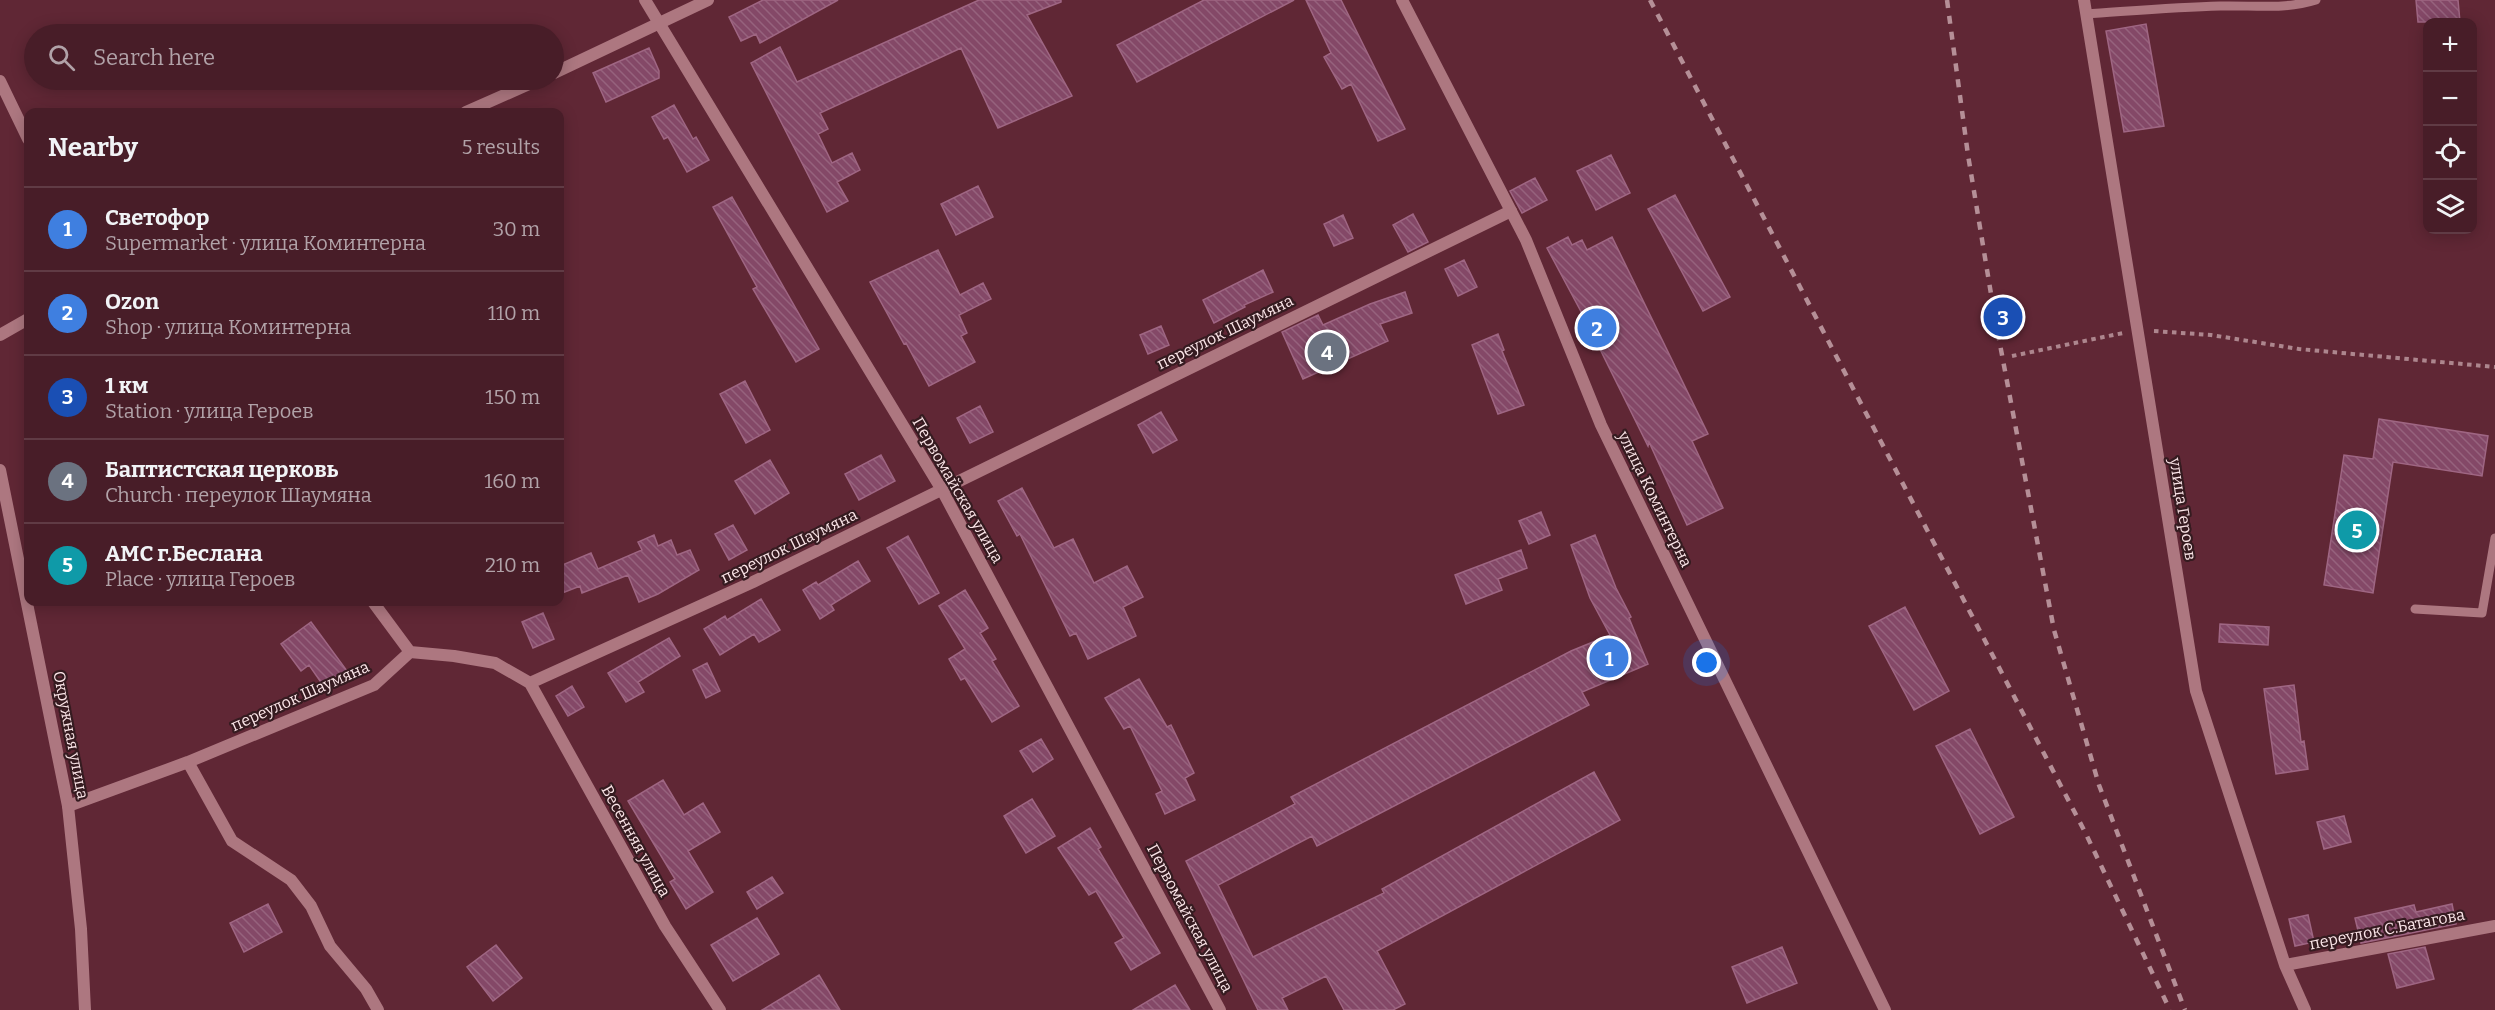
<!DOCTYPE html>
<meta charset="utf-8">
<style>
body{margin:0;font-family:Bitter,serif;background:#4f2630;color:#f1f3f6}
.controls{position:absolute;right:18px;top:18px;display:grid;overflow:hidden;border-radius:12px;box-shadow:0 3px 15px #0003}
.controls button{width:54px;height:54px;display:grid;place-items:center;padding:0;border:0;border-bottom:2px solid #603b45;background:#481d28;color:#f1f3f6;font:30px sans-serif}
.you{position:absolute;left:1707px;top:663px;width:21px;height:21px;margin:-15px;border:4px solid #fff;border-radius:50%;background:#1a73e8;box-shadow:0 0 0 9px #1a73e833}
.badge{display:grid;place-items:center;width:39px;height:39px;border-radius:50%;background:#56cec4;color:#fff;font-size:20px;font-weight:700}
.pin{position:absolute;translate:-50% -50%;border:3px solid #fff;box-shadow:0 2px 6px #0006}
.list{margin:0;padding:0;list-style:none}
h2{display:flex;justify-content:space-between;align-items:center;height:78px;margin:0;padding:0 24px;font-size:26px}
h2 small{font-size:20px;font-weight:400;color:#b1a2a8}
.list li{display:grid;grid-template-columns:39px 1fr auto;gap:18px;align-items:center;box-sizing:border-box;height:84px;padding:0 24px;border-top:2px solid #603b45}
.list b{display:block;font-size:22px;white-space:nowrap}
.list p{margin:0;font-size:20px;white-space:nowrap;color:#b1a2a8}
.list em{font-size:20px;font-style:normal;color:#b1a2a8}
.icon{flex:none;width:33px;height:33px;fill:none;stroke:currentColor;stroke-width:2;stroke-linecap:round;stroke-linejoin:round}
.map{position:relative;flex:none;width:2495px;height:1010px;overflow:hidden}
.search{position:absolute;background:#481d28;box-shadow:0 3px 15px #0003;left:24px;top:24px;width:540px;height:66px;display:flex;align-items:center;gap:15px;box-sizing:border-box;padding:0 21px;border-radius:33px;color:#b1a2a8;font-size:22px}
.panel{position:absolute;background:#481d28;box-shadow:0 3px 15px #0003;left:24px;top:108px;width:540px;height:498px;border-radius:12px}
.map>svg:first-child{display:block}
</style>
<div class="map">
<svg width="2495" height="1010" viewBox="0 0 2495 1010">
<defs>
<pattern id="building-back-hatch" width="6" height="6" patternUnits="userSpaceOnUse" patternTransform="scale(1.5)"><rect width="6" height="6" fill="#844867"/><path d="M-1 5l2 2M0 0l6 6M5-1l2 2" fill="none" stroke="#96627d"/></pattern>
</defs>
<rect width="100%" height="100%" fill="#602735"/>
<path fill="url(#building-back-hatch)" stroke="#9f6683" stroke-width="1.5" d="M763,0H838L760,43L756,34L741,41L729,17Z
M979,0H1061V2L1027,15L1072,96L998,128L961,48L820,113L828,129L818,134L832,163L852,153L860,170L837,182L848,201L827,212L751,63L780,47L797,82Z
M1204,0H1294L1137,82L1117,45Z
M1306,0H1341L1405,129L1378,141L1351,84L1342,89L1324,57L1331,53Z
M2416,0H2458L2460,22H2418Z
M2146,24L2164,126L2124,132L2106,31Z
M649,48L659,71V78L606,102L593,73Z
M674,105L693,139L696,137L709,160L687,172L668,137L664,139L652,117Z
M1611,155L1630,193L1596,210L1577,171Z
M1535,178L1547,200L1522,213L1510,191Z
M978,186L993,217L956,235L941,204Z
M1675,195L1730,297L1703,311L1648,209Z
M732,197L819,349L796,362L753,289L757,287L713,207Z
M1413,214L1428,242L1408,252L1393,225Z
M1343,215L1353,238L1334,246L1324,224Z
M1568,237L1572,245L1582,240L1587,250L1612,237L1708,434L1692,441L1723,508L1687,525L1649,442L1648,446L1586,321L1547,248Z
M938,250L960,295L983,283L991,299L959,315L967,333L961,336L975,362L929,386L906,343L904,344L870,282Z
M1464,260L1477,287L1458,296L1445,269Z
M1263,270L1273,292L1244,305L1245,307L1214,323L1203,300Z
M1405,292L1412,313L1380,324L1388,341L1303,379L1282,332L1318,315L1323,325L1370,304Z
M1161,326L1169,345L1148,354L1140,335Z
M1498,334L1504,350L1502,351L1524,405L1498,414L1472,345Z
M745,381L770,430L746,443L720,394Z
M980,406L993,432L970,443L957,418Z
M1161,412L1177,440L1153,453L1138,425Z
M2379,419L2488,436L2482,476L2393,462L2373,593L2324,585L2344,455L2373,459Z
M881,455L895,481L859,500L845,474Z
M770,460L789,493L755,514L735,481Z
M1022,488L1054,548L1073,539L1094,583L1127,566L1143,597L1123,607L1136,636L1088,659L1076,633L1070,636L1020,534L1017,536L998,501Z
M1541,512L1550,535L1529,544L1519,521Z
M733,525L747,550L729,560L715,534Z
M654,535L658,546L671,540L677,555L690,550L699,570L658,594L639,602L628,575L582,593L580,586L560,594V566L591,553L598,569L642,550L638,542Z
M1595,535L1616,588L1631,617L1629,618L1648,664L1582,692L1589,705L1317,846L1312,836L1218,885L1253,957L1384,893L1382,889L1594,772L1620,820L1377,951L1405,1004L1393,1010H1344L1326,976L1282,998L1288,1010H1258L1186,861L1295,804L1291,797L1571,651L1610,635L1590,598L1571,545Z
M908,536L939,593L919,604L887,548Z
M1521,550L1527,568L1498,579L1502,590L1466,604L1455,575Z
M858,561L870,581L831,605L834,610L820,619L803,590L816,582L818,585Z
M965,590L988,628L980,633L996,659L992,661L1019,706L992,722L965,678L961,680L949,659L965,649L939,606Z
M761,599L780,630L759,642L754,634L720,655L704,629L725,616L727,620Z
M1905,607L1949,691L1914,710L1869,626Z
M543,613L554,639L533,648L522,622Z
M311,622L350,675L327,691L309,665L301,671L281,644Z
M2220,624L2269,627L2268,645L2219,642Z
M669,638L680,656L638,682L644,692L626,702L608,673Z
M707,663L720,691L706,698L693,670Z
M1139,679L1167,727L1171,725L1194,773L1185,778L1195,800L1165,814L1156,794L1162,791L1130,726L1124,729L1105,698Z
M2294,685L2301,742L2304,741L2308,769L2276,774L2264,689Z
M572,686L584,707L568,716L556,696Z
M1970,729L2014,817L1980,834L1936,746Z
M1041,739L1053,759L1033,772L1020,751Z
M663,780L684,815L703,803L720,832L688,851L713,892L686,909L670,882L675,879L628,801Z
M1032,799L1055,836L1026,853L1004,816Z
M2344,816L2351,842L2324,849L2317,822Z
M1090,828L1101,847L1098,849L1160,953L1131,970L1115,943L1124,938L1096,891L1089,895L1058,848Z
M772,877L783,893L757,909L747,892Z
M268,904L282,932L244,952L230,923Z
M2452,904L2456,924L2361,943L2355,918L2414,905L2416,912Z
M2308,915L2314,942L2295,946L2289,919Z
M757,918L779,954L733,981L711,945Z
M496,945L522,978L493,1001L467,967Z
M1782,947L1797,983L1747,1003L1732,967Z
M2425,947L2434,979L2397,988L2388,954Z
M819,975L840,1010H762L792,992Z
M1175,985L1190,1010H1133Z"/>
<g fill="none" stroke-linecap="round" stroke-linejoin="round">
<path stroke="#ad868e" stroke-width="4" stroke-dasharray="4.5 4.5" stroke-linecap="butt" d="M2154,331L2211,335L2299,349L2495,367
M2012,356L2123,333"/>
<path stroke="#ad7780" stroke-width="9" d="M2086,14C2131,11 2176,7 2220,6C2253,5 2284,10 2316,0
M2415,609L2482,613L2495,538"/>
<path stroke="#ad7780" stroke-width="12" d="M645,0L942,490L1220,1010
M2084,0L2196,691L2285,965L2305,1010
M0,81L28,139
M373,602L410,652
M530,683L665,926L720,1010
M188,762L232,841L291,880L311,906L330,946L366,989L378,1010
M68,806L188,762L374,685L410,652L454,656L495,663L530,683L753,582L1511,211
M2285,965L2495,926"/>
<path stroke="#ad7780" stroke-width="12" d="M1402,0L1526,240L1601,425L1885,1010
M554,73L708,0
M466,112L538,80
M0,335L28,319
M0,470L68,806L81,929L85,1010"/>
<path stroke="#b58f97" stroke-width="4.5" stroke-dasharray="8 8" stroke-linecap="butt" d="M1650,0L2085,832L2170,1010
M1947,0L1968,155L1995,318L2054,630L2099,785L2185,1010"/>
</g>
<g text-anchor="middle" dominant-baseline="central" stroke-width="4.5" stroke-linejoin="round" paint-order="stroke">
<g font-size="16" fill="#fbe5e8" stroke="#351b20">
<text transform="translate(1225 332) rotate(-26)">переулок Шаумяна</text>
<text transform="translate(958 490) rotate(60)">Первомайская улица</text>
<text transform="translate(1655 499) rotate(64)">улица Коминтерна</text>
<text transform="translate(2183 509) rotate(81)">улица Героев</text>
<text transform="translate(789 546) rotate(-26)">переулок Шаумяна</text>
<text transform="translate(300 696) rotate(-24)">переулок Шаумяна</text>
<text transform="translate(71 735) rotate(79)">Окружная улица</text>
<text transform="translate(636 841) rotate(61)">Весенняя улица</text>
<text transform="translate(1190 918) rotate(62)">Первомайская улица</text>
<text transform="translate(2387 929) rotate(-11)">переулок С.Батагова</text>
</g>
</g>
</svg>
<div class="controls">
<button>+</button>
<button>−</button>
<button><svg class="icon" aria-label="locate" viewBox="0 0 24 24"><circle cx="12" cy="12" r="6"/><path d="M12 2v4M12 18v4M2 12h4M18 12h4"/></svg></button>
<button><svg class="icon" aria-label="layers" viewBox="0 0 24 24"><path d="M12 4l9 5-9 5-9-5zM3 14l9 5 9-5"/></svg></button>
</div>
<div class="you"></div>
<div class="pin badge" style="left:1609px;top:658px;background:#3f7fe0">1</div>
<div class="pin badge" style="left:1597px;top:328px;background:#3f7fe0">2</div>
<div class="pin badge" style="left:2003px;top:317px;background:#1a4fb4">3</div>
<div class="pin badge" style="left:1327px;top:352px;background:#6b7280">4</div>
<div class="pin badge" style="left:2357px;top:530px;background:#0f9aa8">5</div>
<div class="search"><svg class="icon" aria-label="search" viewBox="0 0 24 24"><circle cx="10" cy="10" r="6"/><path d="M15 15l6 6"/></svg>Search here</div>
<section class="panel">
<h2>Nearby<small>5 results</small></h2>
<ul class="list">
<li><span class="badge" style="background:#3f7fe0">1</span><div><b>Светофор</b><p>Supermarket · улица Коминтерна</p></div><em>30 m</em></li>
<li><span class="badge" style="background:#3f7fe0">2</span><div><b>Ozon</b><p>Shop · улица Коминтерна</p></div><em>110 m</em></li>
<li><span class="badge" style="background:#1a4fb4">3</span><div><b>1 км</b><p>Station · улица Героев</p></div><em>150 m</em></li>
<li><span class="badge" style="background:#6b7280">4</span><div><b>Баптистская церковь</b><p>Church · переулок Шаумяна</p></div><em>160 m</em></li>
<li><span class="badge" style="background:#0f9aa8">5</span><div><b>АМС г.Беслана</b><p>Place · улица Героев</p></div><em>210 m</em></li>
</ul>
</section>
</div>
